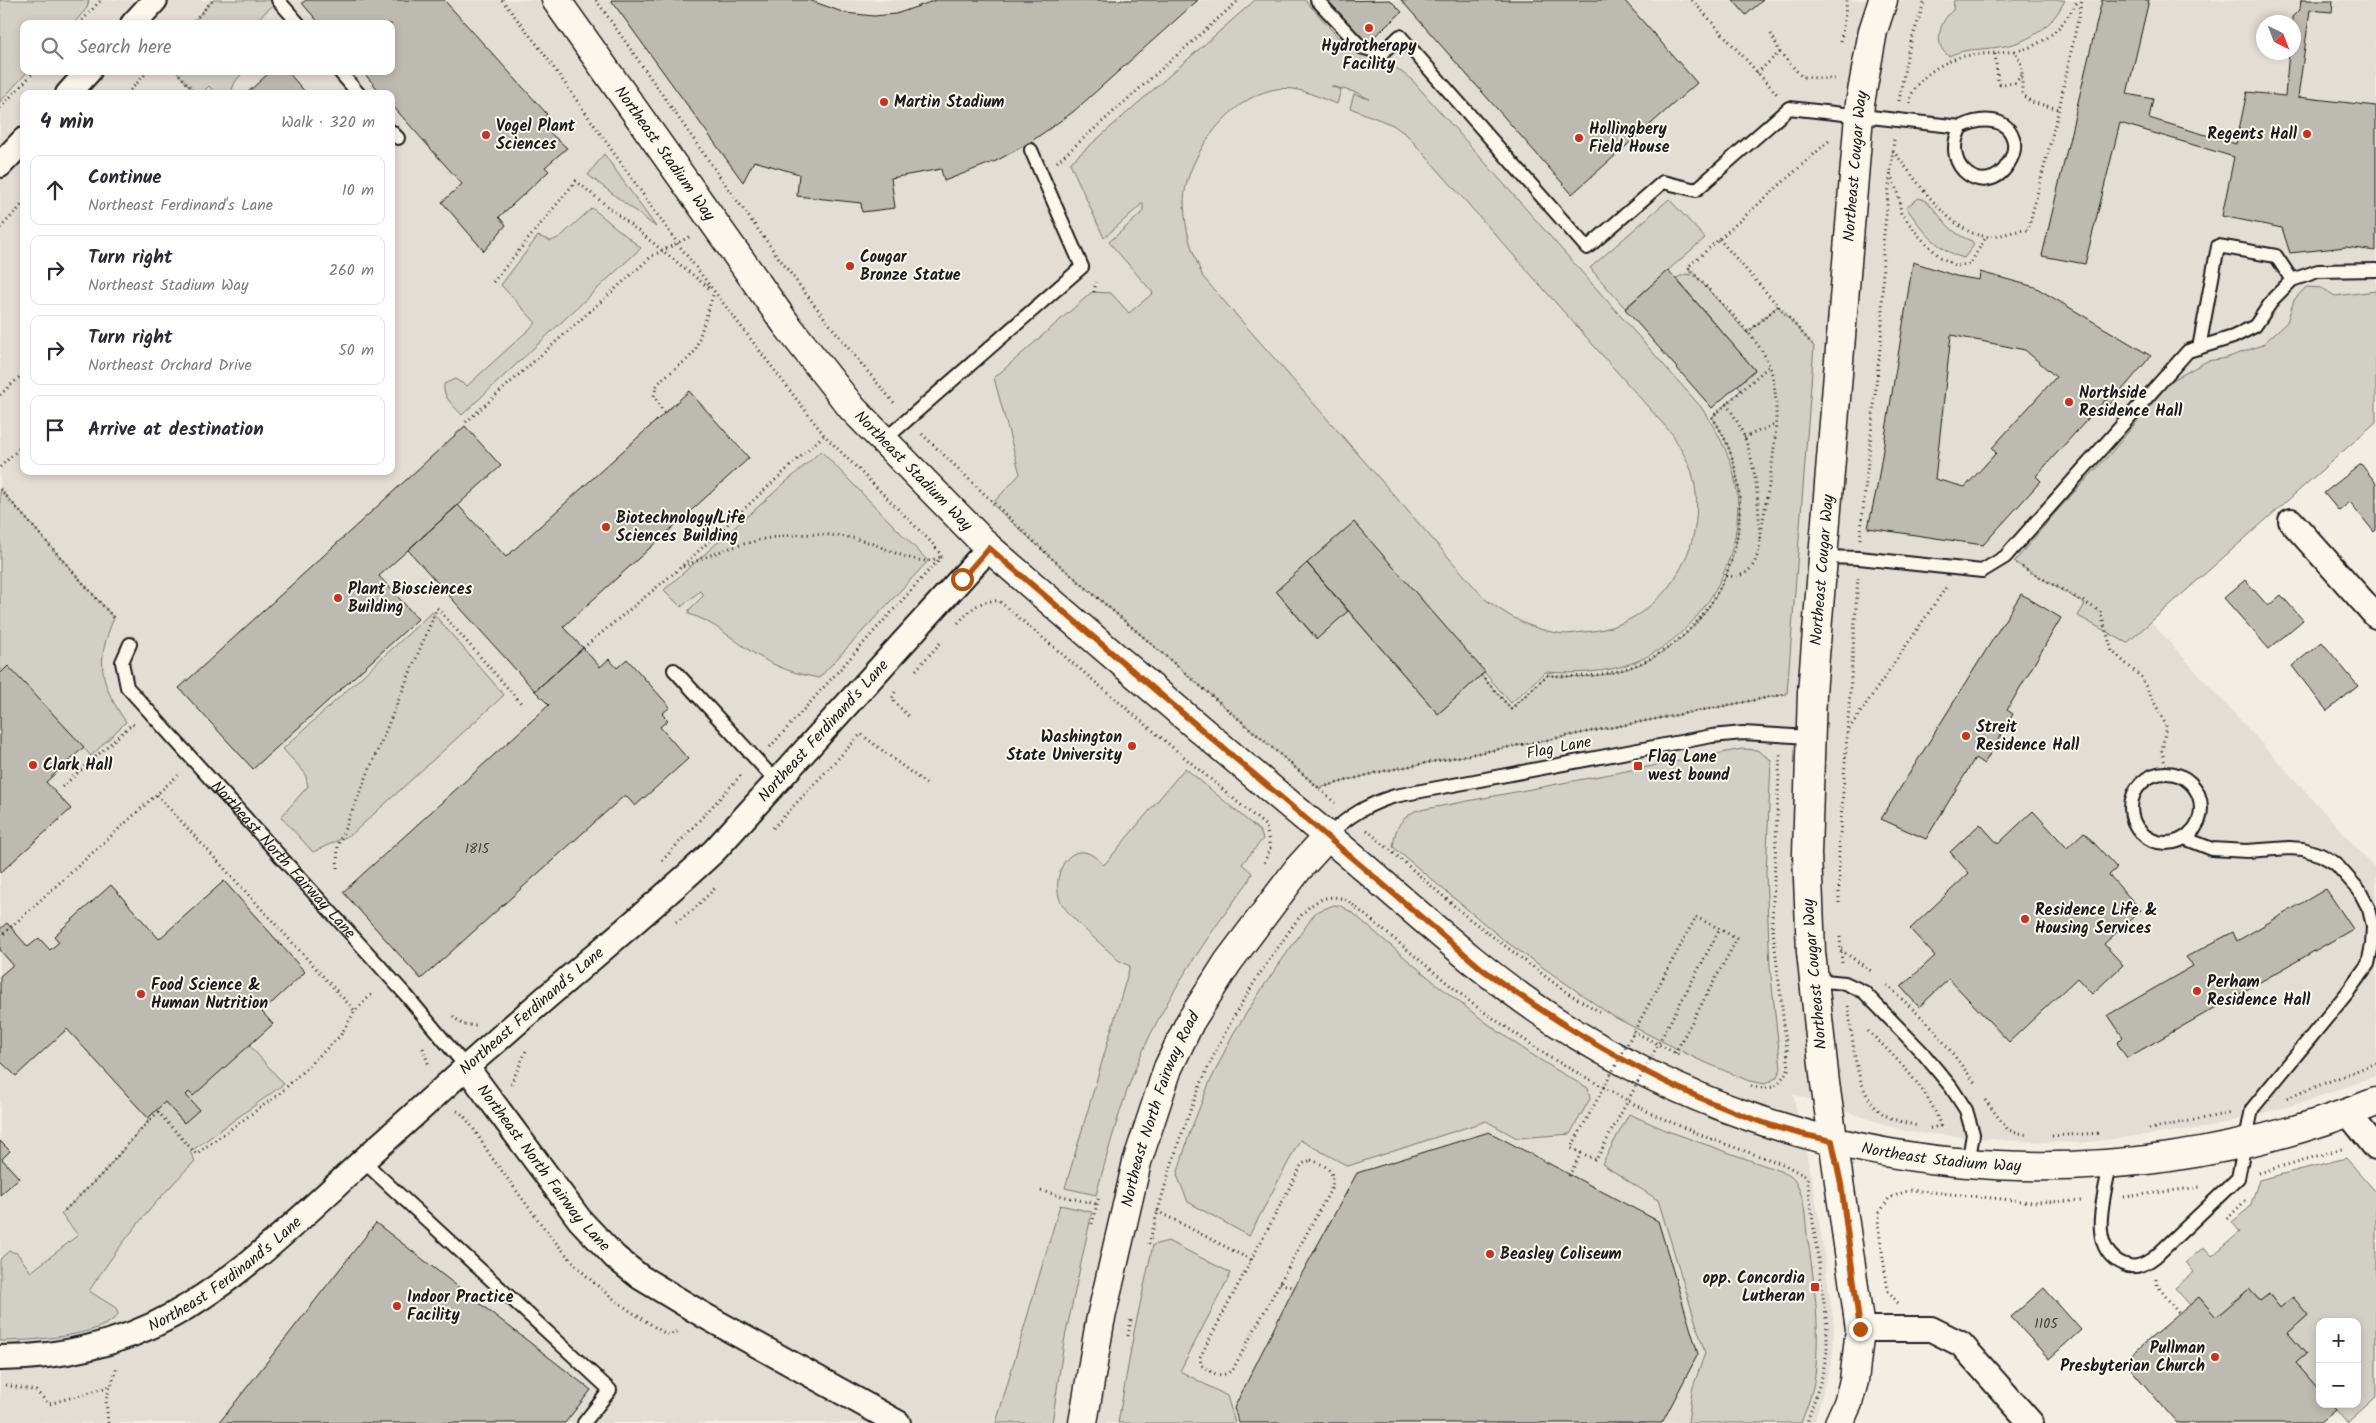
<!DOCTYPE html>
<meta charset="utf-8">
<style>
body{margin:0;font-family:Kalam,sans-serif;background:#f2f2f3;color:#2b2b33}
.controls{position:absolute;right:15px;bottom:15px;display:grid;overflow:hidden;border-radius:10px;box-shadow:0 2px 8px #0003}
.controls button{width:45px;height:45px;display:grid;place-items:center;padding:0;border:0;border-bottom:1px solid #e1e1e2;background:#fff;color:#2b2b33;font:25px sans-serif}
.compass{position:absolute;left:2256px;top:15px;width:45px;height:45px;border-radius:50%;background:#fff;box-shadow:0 2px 8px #0003;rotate:138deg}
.stop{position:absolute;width:15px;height:15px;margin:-11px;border:4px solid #b45309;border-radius:50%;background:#fff}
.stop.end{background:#b45309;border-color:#fff;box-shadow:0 1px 5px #0008}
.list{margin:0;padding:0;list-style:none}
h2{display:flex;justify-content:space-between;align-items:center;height:65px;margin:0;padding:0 20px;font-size:21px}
h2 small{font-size:16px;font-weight:400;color:#7c7c81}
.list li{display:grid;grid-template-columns:32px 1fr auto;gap:15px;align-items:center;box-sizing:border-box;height:70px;margin:0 10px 10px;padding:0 10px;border:1px solid #e1e1e2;border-radius:10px}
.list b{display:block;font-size:19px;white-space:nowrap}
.list p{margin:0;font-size:16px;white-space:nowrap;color:#7c7c81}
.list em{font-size:16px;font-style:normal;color:#7c7c81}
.icon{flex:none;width:28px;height:28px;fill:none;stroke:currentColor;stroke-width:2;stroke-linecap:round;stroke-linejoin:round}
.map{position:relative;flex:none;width:2376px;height:1423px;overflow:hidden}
.search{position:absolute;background:#fff;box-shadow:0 2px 8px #0003;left:20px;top:20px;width:375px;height:55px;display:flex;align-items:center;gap:12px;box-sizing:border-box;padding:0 18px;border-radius:10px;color:#7c7c81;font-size:19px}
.panel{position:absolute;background:#fff;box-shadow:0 2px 8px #0003;left:20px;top:90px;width:375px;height:385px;border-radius:10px}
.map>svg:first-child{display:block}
</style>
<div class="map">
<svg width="2376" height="1423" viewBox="0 0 2376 1423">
<rect width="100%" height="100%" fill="#f2eee4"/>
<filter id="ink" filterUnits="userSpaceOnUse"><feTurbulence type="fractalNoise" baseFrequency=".02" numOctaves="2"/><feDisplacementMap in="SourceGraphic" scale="10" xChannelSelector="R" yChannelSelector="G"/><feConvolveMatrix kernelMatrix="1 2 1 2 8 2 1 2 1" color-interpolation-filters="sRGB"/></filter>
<g filter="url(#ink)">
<path fill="#e2ded5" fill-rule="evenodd" d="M0,0H2376V422L2151,622L2376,869V1076L2301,1103L2210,1127L2081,1143L2015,1141L1908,1132L1793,1094L1815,1193L1834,1325L1833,1356L1814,1423H0ZM2264,22H2294V52H2264ZM24,24H391V71H24ZM24,94H391V471H24Z"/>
<path fill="#d2cfc6" stroke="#777671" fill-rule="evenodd" d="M0,0H89L87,8L73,24H24V71H28L0,102Z
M213,0H279L259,18V24H191Z
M1255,0H1305L1344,44L1358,48L1387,61L1412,80L1701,407C1713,425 1724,443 1731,464C1755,539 1712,626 1642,659C1611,673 1578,674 1545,672L1511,703L1354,523L1276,591L1316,639L1348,611L1438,714L1481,675L1511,708L1547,675C1569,677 1589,678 1611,673C1723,650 1776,510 1712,417L1741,390L1738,385L1755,370L1676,278L1686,274L1691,275L1688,267L1747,333L1778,306L1814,346L1787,694L1379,772L1319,788L1049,556L992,504L1020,474L994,378L1092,292L1111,293L1129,313L1153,293L1109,242L1143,212V203L1104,238L1070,163ZM1331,86L1358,93L1369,99L1354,94L1350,108L1393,125L1407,135L1673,435C1679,447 1688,460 1692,473C1713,546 1661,628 1583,632C1575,633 1565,635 1557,633C1527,628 1509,616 1485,599L1203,277C1192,251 1185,232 1184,203C1184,155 1240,81 1293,89C1307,91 1323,99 1337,104L1341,90Z
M1954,0H2065C2050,31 2024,45 1991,48C1975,50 1963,49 1949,56C1932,46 1940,20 1953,10Z
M176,71H244L235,82L230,94H216L209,86L201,94H196Z
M604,154L656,227L588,175Z
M1919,198C1936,202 1943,232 1972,241L1974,245L1964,258C1938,251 1921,229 1906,207Z
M1669,199L1705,238L1625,308L1590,268Z
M592,208L641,248L462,415C454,406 442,397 444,384L455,379L467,386L536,323L501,285L538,236L551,241L560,237Z
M2306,287L2322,288L2335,296L2376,291V422L2127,643L2078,616L2085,604L2014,562L2056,512L2109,455L2171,381L2207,361L2226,358L2262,345L2287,322L2294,300Z
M821,451L928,561L819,678C796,674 775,667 755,654C733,640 713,621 689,614V610L704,595L700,591L681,607L664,590Z
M0,489L114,618C95,662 100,684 126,722L91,756L8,667L0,674Z
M432,612L504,695L352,834L313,852L281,817L308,786L305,773L283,749Z
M1742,749L1757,750L1771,760L1766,874L1770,967L1781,1069L1776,1078L1765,1084L1749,1081L1697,1059L1614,1017L1505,941L1393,847C1395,829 1399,820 1415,811Z
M1185,768L1260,831L1263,839L1242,864L1252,873L1248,882C1207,937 1168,994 1140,1057C1121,1102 1109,1148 1096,1195L1065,1188L1130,966L1118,960C1103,945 1070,919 1061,902C1052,885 1061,849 1085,852C1093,854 1098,860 1104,865Z
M1334,905L1341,906L1354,914C1428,978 1501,1041 1588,1088L1590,1099L1570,1134L1517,1138L1486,1121L1348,1166L1300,1140L1249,1236L1188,1202L1177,1175L1190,1132L1208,1086L1233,1034L1265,984L1316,912Z
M249,1045L284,1084L190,1152L195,1161C155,1201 120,1243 89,1291L116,1308L118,1314C104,1337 26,1341 0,1341V1259L9,1251L17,1253L31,1272L78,1235L61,1214L104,1172L148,1121V1118L165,1102L184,1123L186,1095Z
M1629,1114L1668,1131L1780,1171C1787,1174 1794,1177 1797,1185C1805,1199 1805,1218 1807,1234C1814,1281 1821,1327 1815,1375C1813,1392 1807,1407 1801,1423H1688L1692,1390L1705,1353L1658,1200L1602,1164Z
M2346,1158L2376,1192V1397L2347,1423L2331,1404H2357V1322H2320V1391L2296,1363L2306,1354L2288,1333L2308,1315L2293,1298L2280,1308L2269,1294L2260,1301L2249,1289L2216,1317L2199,1297L2190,1305L2175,1288L2194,1272L2186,1262L2204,1247L2212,1256L2240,1232L2232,1222L2250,1207L2259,1180Z
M1060,1205L1092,1212L1064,1342L1052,1423H996Z
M1168,1241L1231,1273L1180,1371L1227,1396L1235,1423H1118L1134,1332L1153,1245Z"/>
<path fill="#bdbab1" stroke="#1c1c1c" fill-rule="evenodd" d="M306,0H444L547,114L539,123L567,148L545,167L549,171L499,217L506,225L484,251L442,202L462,184L391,104V94H382L362,71H391V24H320L302,3Z
M611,0H809L845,13L874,16L896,14L936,0H1198L1073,112L1029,143L996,161L944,181L941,169L891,178L895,208L862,212L861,203L797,196L799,174L754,161L743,182Z
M1390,0L1402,12L1367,43L1328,1Z
M1401,0H1624L1697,83L1572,194Z
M1733,0H1763L1746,15Z
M2102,0H2149L2127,94L2153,99L2149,118L2236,144L2247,92L2285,96L2289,52H2294L2292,17L2300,9L2301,0H2333L2332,12L2310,10L2298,97L2376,106V251L2346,247L2290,253L2282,228L2222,216L2234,157L2120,123L2085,264L2042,256Z
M271,71H287L307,94H246Z
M1913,262L1956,276L1979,280L1980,272L2035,287L2151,356L2110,404L2105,400L2036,476L2041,481L1983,545L1868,528L1877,487ZM1951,335L2025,350L2056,377L1992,448L1996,453L1965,487L1935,479Z
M1668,270L1755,370L1712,408L1625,309Z
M689,391L749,458L563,627L583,648L535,691L408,550L458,505L506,557Z
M465,426L501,466L379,576L418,619L253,769L179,688Z
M2361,464L2376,483V530L2374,532L2350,502L2339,511L2324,493Z
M1354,522L1485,672L1438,714L1307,563Z
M1307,563L1348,611L1317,639L1276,591Z
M2245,580L2268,606L2281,595L2303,620L2269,649L2224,598Z
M2021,594L2061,618L2007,710L2013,714L1984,764L1975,758L1926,839L1881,819Z
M2322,642L2358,686L2327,711L2292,666Z
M583,648L600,667L609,659L617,668L627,659L670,707L662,714L668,720L660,727L688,759L635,806L625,795L421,979L343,892L549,705L535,691Z
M8,666L84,747L46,782L71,809L0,873V674Z
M2033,811L2067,848L2084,832L2117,868L2109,875L2141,910L2104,944L2123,965L2092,994L2077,978L2009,1042L1949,979L1919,1007L1901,987L1935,956L1910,929L1969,873L1950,852L1980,824L1998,844Z
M224,881L305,972L262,1012L273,1024L193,1096L189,1092L186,1095L199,1110L184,1123L165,1102L148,1118L67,1029L16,1076L0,1061V976L13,965L0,950V929L7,923L28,947L39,938L50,950L59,942L54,936L111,885L159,939Z
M2326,889L2353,929L2127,1058L2117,1043L2123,1037L2108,1015L2193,966L2186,957L2233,932L2237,941Z
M1489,1132L1658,1221L1698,1354L1662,1423H1239L1234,1408L1294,1288L1357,1173Z
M0,1141L10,1151L2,1159L19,1178L0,1195Z
M376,1223L591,1390L565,1423H219Z
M2044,1288L2081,1330L2049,1359L2011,1317Z
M2249,1289L2260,1301L2269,1294L2280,1308L2293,1297L2308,1315L2288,1333L2306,1354L2296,1363L2320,1391V1404H2331L2336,1410L2320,1423H2177L2124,1361L2199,1297L2216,1317Z"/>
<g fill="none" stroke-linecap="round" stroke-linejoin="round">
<defs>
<g id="lane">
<path d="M278,0L299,24"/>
<path d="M1317,0L1361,47L1382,53L1400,36L1587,248L1663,182L1696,190L1789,108L1961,127C1938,168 1987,200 2008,164C2012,158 2015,150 2014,142C2009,115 1979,118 1961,127"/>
<path d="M339,71L359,94"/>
<path d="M391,131L398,138"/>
<path d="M2199,348L2218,246L2276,256L2292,280"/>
<path d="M883,441L1082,267L1031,150"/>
<path d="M1824,557L1859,558L1982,571L2005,557L2188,351L2233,337L2255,326L2274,298L2292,280L2318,271L2376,270"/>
<path id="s1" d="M130,644L122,662L127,687L406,995L467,1068"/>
<path d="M674,670L776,781"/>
<circle cx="2166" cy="808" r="35"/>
<path d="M1328,836C1348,816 1368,804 1395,796L1712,736L1743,733L1809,737"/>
<path d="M1814,980L1845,983L1864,992L1922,1052L1951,1087L1966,1110L1973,1134L1968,1164"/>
<path d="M363,1161L610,1390L584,1423"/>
<path d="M2110,1164C2105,1195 2086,1248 2123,1264C2135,1270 2146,1264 2156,1256L2238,1178L2252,1109L2347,993L2368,964L2372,945L2373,926L2369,909L2359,890L2335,863L2321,855L2303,849L2289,848L2247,851L2212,849L2189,840L2191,832"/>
</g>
<g id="street">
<path d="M133,24L155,0"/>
<path d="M68,94L89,71"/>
<path d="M0,165L24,140"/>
<path d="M2291,521L2376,616"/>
<path id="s2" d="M467,1068L580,1220L615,1257L640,1277L705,1316L898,1423"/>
<path d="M2348,1113L2376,1148"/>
<path d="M1860,1329H1931L1961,1344L2031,1423"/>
<path id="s3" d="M0,1358C59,1358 121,1344 173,1315C253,1270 319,1199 387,1139C423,1107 458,1074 494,1043C567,978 643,917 714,851L989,548"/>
</g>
<g id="secondary">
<path id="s4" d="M556,0L786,324L852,408L989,548C1101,645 1212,740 1325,834C1401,897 1472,967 1555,1021C1801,1181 2104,1210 2376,1102"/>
<path id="s5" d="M1083,1423L1100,1322L1137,1162L1168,1068L1190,1022L1228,962L1298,869L1328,836"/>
<path id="s6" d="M1839,1423L1848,1403L1854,1381L1860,1329L1825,1083L1811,952L1807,854L1812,693L1860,103L1873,31L1883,0"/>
</g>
</defs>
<use href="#lane" stroke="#1c1c1c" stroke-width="16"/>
<use href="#street" stroke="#1c1c1c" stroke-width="28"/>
<use href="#secondary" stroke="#1c1c1c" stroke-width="31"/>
<path stroke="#1c1c1c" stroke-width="3" stroke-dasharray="1 4" stroke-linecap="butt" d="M502,0L542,51L678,244L824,435L932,543L942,556
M596,0C693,137 786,278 896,405
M1692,0L1777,94
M79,24L101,0
M191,24L213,0
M1771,34L1780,52L1802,77L1835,79
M1841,41L1847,0
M2015,51C2044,47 2065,25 2078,0
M1995,54L1998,81L2000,84L2015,83L2022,75
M176,71L196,94
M1757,73L1780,52
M127,94L148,71
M1899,101L1908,51L1925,0
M1910,103C1910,82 1942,62 1960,57C1978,53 1997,54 2015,51L2022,66V94L2031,102L2059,109
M0,108L35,71
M1893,151C1916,178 1947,230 1983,236C1997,239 2012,230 2028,230L2059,109L2082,0
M1057,162L1239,0
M1890,174L1898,193L1901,213L1919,236L1940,257L1956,266L1970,264L1986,237
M0,228L24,203
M1719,239L1812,344
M493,282L576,181L709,288
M1094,292L1096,282
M1747,333L1778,306
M0,395L24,373
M1726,404C1756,444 1758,492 1760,540C1767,490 1788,405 1767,360C1754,333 1709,291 1688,267L1830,140
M664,413L654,396L656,387L662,379L689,358L695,351L714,292
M466,422L652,256L691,236
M922,434L1049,556L1319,788L1379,772L1786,694
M1744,437L1774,425
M0,467L24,444
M0,489L114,618
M1860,539L1882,329L1883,244L1894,139
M683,567C738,541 796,526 857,539C880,544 903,560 927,561C931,561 937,558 941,557
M2022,567L2100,611L2112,651L2141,677L2166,725L2162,751L2167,773
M1726,576C1751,579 1758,561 1760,540
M958,623C971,610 979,599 999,601L1266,826L1270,848L1263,866
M583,648L679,569L824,435
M916,670L942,641
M1481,675L1511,709L1547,675C1581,678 1612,676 1643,662C1734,620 1769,499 1712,417L1769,366
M895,692L892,699L909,717
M1849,729L1947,586
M770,747L942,556
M62,787L132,724L134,725
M1320,789L1335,803
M157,795L355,1011L374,992
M773,828L861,734L926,784
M1367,830L1467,917L1566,992L1602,1013
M662,861L742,774
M337,868L338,845L437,608L521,703
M1839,903V849L1858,578
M676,922L693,910L715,888
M0,937L178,775
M1840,937L1842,963
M1841,950L1871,971
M1887,985L1932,1027L1976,1084
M1848,1006C1854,1040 1853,1095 1885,1115C1895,1121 1907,1123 1918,1126
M453,1016L463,1025H476
M1633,1031L1679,1055
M1868,1031C1891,1052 1934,1095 1940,1126L1926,1129
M423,1048L429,1066
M1675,1053L1737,939L1720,929
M511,1084L526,1051
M1751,1086C1774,1091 1777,1087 1789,1068L1772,922L1780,754
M2287,1098L2376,1063
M1985,1100L2008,1130L2028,1135
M457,1111C468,1115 486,1151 495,1162C525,1201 554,1246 591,1280C614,1301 641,1319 668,1335L679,1331
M2149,1129L2231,1113
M2052,1136L2100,1133
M1311,1160C1326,1165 1337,1172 1331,1189L1233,1369C1221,1380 1212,1373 1201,1365L1200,1357L1302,1164Z
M2259,1173L2345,1148
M1569,1176L1581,1153
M1041,1191L1096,1204
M2124,1197L2200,1187
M65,1210L104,1172L128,1143L158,1112L196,1154L279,1094L340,1036L355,1011
M1157,1211L1251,1260
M2227,1219L2247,1199
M1092,1224L1099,1196
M1149,1244C1179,1130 1209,1043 1279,946C1296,923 1313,887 1347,900L1474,1005L1551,1058L1652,1114L1708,1138L1785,1165L1807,1177L1827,1325V1352L1822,1376L1807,1423
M2156,1279L2157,1285L2179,1314
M1280,1283L1294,1288
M1898,1303L1888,1291L1878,1224L1880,1212L1889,1198L1910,1190L2032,1202L2083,1201
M1128,1336L1131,1320
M6,1385L36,1391L49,1404L111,1386L117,1367
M108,1423L106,1400L110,1387"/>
<use href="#lane" stroke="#fbf7ec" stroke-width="12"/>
<use href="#street" stroke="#fbf7ec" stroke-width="24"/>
<use href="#secondary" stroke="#fbf7ec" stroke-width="28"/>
<path stroke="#1c1c1c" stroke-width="3" stroke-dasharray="1 4" stroke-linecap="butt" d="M1696,917L1720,929L1596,1160L1571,1148Z"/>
</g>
</g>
<g fill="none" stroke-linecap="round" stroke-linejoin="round" filter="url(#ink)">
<path stroke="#b45309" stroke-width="6" d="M962,579L989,548L1482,969C1574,1035 1665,1090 1773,1126C1792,1133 1812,1136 1832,1141L1841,1184L1860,1329"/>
</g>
<g fill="#c8321e" stroke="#fbf7ec" stroke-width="2">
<circle cx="1369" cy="28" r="5"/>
<circle cx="884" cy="102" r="5"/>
<circle cx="2307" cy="134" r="5"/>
<circle cx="486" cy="135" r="5"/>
<circle cx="1579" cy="138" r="5"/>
<circle cx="850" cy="266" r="5"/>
<circle cx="2069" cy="402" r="5"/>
<circle cx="606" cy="527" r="5"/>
<circle cx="338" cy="598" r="5"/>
<circle cx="1966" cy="736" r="5"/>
<circle cx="1132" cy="746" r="5"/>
<circle cx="33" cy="765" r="5"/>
<rect x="1633" y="761" width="10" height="10" rx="2.5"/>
<circle cx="2025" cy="919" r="5"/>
<circle cx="2197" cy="991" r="5"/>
<circle cx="141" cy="994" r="5"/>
<circle cx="1490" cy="1254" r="5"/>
<rect x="1810" y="1282" width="10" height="10" rx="2.5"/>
<circle cx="397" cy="1306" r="5"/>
<circle cx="2215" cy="1357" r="5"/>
</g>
<g text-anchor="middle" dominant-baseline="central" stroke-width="4" stroke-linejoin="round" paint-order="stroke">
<g font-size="14" fill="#444441">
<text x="477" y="849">1815</text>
<text x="2046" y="1324">1105</text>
</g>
<g font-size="16" font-weight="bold" fill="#1c1c1c" stroke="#fbf7ec" text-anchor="start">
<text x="1369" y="46" text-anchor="middle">Hydrotherapy<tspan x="1369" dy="18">Facility</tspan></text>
<text x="894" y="102">Martin Stadium</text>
<text x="496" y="126">Vogel Plant<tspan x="496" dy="18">Sciences</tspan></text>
<text x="1589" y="129">Hollingbery<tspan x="1589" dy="18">Field House</tspan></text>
<text x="2297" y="134" text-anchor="end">Regents Hall</text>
<text x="860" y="257">Cougar<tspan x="860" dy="18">Bronze Statue</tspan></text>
<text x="2079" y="393">Northside<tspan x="2079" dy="18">Residence Hall</tspan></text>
<text x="616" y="518">Biotechnology/Life<tspan x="616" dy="18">Sciences Building</tspan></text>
<text x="348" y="589">Plant Biosciences<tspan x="348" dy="18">Building</tspan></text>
<text x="1976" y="727">Streit<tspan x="1976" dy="18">Residence Hall</tspan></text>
<text x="1122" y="737" text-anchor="end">Washington<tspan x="1122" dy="18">State University</tspan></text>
<text x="1648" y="757">Flag Lane<tspan x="1648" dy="18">west bound</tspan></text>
<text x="43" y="765">Clark Hall</text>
<text x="2035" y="910">Residence Life &amp;<tspan x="2035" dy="18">Housing Services</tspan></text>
<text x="2207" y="982">Perham<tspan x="2207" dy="18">Residence Hall</tspan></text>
<text x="151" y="985">Food Science &amp;<tspan x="151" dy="18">Human Nutrition</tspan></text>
<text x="1500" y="1254">Beasley Coliseum</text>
<text x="1805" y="1278" text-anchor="end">opp. Concordia<tspan x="1805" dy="18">Lutheran</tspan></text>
<text x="407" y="1297">Indoor Practice<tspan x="407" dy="18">Facility</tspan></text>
<text x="2205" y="1348" text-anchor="end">Pullman<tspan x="2205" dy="18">Presbyterian Church</tspan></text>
</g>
<g font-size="16" fill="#1c1c1c" stroke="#fbf7ec">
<text stroke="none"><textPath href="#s4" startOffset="188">Northeast Stadium Way</textPath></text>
<text stroke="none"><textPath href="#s6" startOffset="1265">Northeast Cougar Way</textPath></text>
<text stroke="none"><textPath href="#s4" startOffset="592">Northeast Stadium Way</textPath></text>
<text stroke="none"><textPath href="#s6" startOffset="860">Northeast Cougar Way</textPath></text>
<text stroke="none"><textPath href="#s3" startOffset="1056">Northeast Ferdinand's Lane</textPath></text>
<text transform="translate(1559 748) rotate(-11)">Flag Lane</text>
<text stroke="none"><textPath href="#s1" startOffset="278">Northeast North Fairway Lane</textPath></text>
<text transform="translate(1815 974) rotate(-95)">Northeast Cougar Way</text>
<text stroke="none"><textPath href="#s3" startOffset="651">Northeast Ferdinand's Lane</textPath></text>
<text stroke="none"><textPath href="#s5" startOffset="324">Northeast North Fairway Road</textPath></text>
<text stroke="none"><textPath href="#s4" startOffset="1852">Northeast Stadium Way</textPath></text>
<text stroke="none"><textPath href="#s2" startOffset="126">Northeast North Fairway Lane</textPath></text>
<text stroke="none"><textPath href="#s3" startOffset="246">Northeast Ferdinand's Lane</textPath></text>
</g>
</g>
</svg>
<div class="controls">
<button>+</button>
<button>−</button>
</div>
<svg class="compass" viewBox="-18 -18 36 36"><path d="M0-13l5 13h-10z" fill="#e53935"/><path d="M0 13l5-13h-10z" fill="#7c7c81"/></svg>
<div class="stop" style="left:962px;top:579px"></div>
<div class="stop end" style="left:1860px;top:1329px"></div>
<div class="search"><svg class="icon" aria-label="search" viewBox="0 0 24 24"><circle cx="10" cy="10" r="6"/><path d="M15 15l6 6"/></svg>Search here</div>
<section class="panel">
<h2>4 min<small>Walk · 320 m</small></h2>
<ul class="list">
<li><svg class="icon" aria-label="ahead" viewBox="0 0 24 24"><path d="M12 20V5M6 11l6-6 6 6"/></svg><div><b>Continue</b><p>Northeast Ferdinand's Lane</p></div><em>10 m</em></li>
<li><svg class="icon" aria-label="right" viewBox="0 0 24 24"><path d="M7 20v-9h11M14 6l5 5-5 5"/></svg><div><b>Turn right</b><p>Northeast Stadium Way</p></div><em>260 m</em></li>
<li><svg class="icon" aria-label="right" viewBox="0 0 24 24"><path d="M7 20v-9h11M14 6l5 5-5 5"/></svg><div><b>Turn right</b><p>Northeast Orchard Drive</p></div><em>50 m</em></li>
<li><svg class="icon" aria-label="arrive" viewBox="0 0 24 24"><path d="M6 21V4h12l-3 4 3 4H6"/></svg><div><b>Arrive at destination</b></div></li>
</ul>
</section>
</div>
